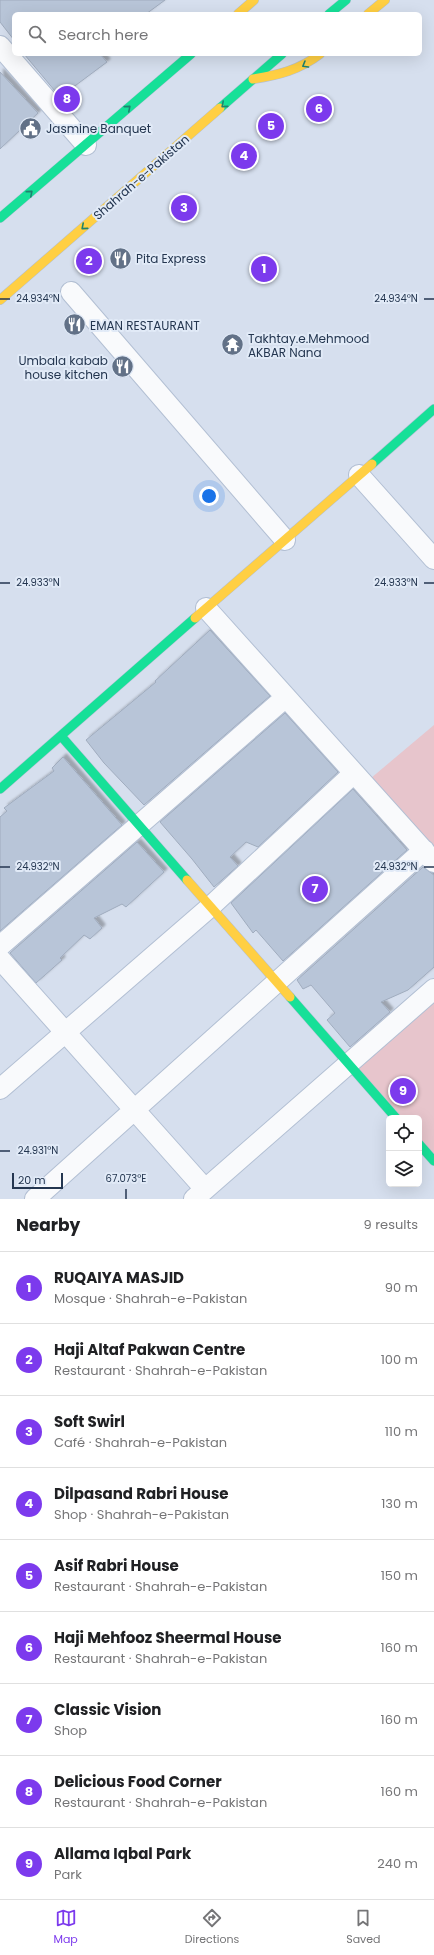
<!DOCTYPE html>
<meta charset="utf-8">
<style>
body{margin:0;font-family:Poppins,sans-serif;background:#f2f2f2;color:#202124}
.controls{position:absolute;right:12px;bottom:12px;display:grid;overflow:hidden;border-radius:6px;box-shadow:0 4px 16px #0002}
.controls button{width:36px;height:36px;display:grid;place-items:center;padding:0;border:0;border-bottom:1px solid #e0e0e0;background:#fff;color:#202124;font:20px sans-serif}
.scale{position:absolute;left:12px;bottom:10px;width:51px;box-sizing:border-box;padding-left:4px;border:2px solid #243650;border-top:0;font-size:11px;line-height:14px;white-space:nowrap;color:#243650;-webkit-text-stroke:3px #e1eaf7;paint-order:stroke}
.you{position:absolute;left:209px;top:496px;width:14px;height:14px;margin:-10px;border:3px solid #fff;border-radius:50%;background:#1a73e8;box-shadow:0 0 0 6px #1a73e833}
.badge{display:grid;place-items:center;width:26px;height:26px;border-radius:50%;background:#7c3aed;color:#fff;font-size:13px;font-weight:700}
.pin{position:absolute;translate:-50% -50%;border:2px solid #fff;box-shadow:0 1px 4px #0006}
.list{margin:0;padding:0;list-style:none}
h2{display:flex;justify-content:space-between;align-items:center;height:52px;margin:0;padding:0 16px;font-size:17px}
h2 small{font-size:13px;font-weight:400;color:#757577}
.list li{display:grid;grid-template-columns:26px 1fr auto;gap:12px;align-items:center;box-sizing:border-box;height:72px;padding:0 16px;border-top:1px solid #e0e0e0}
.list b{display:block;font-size:15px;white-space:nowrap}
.list p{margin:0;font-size:13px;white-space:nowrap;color:#757577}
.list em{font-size:13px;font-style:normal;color:#757577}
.icon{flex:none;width:22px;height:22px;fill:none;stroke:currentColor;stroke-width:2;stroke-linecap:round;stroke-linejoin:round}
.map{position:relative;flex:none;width:434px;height:1199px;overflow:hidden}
.search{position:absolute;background:#fff;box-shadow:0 4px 16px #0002;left:12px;right:12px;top:12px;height:44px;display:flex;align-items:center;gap:10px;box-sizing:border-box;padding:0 14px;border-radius:6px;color:#757577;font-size:15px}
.sheet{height:700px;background:#fff}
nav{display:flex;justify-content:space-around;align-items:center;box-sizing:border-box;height:56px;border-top:1px solid #e0e0e0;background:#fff;font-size:11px;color:#757577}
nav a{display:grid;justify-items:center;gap:2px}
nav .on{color:#7c3aed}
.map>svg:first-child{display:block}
</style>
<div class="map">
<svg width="434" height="1199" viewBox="0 0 434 1199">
<defs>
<filter id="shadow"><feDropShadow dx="3.5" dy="-3.5" stdDeviation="1" flood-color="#0004"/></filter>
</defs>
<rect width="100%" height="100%" fill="#d6dfee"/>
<path fill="#e7c5cc" d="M434,725V861L364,784Z
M434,989V1161L419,1144V1118H396L348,1063Z"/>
<path fill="#b8c5d8" stroke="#a0acbe" filter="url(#shadow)" d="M0,0H165L146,14H14V40L0,22Z
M24,54H100L107,62L60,97Z
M0,72L38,113L0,149Z
M210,630L270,696L144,805L104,763L86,740L156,682L155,681Z
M285,713L338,772L258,847L246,842L230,857L238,866L214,887L192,859L160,822Z
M63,757L122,825L0,931V817L7,811L4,808L54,771L52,768Z
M353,789L407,850L283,961L256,930L253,933L231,903Z
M137,842L164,872L126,907L122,904L94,918L102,928L90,939L84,935L60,958L62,960L36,983L10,953Z
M423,867L434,875V967L408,990L381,1002L390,1012L350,1047L327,1020L335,1013L311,985L303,989L297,980Z"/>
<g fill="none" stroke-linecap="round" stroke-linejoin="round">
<defs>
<path id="street" d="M0,46L86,145
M71,292L285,540
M359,475L434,559
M206,608L434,862
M0,946L286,697
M0,959L205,1189
M0,1089L210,907L354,773
M35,1199L424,850
M194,1199L434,989"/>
<path id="fast" d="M329,14L346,0
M220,108L282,54
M0,218L191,54
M372,464L434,409
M61,736L187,880
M0,789L195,618
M290,997L396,1118
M419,1144L434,1161"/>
<path id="slow" d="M238,14L254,0
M368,14L385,0
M253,79C279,75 299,70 320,54
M0,300L220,108
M195,618L372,464
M187,880L290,997"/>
</defs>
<use href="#street" stroke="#b2bfd3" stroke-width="22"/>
<use href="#fast" stroke="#b2bfd3" stroke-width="10"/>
<use href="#slow" stroke="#b2bfd3" stroke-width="10"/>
<use href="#street" stroke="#f9fafc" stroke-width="20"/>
<use href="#fast" stroke="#16e098" stroke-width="9"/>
<use href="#slow" stroke="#ffcf43" stroke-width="9"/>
</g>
<defs><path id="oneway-chevron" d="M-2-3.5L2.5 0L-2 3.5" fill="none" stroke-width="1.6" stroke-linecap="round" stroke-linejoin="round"/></defs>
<g stroke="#1e8270">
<use href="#oneway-chevron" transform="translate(305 65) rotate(150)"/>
<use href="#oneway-chevron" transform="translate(224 105) rotate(139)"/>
<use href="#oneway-chevron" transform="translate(128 108) rotate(-41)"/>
<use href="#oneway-chevron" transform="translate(30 193) rotate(-41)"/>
<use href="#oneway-chevron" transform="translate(84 227) rotate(139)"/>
</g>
<path fill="none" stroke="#243650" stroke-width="1.5" d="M0,299H10M424,299H434M0,583H10M424,583H434M0,867H10M424,867H434M0,1151H10M126,1189V1199"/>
<defs>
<symbol id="civic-disc" viewBox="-11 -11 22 22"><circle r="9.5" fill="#627187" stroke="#e1eaf7"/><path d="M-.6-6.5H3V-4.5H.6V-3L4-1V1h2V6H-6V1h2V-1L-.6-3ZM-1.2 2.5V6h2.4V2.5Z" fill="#fff"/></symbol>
<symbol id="restaurant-disc" viewBox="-11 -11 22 22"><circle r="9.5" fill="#627187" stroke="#e1eaf7"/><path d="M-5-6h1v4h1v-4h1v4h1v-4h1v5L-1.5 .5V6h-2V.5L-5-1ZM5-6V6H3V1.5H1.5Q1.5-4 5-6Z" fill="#fff"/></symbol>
<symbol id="temple-disc" viewBox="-11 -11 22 22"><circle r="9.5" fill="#627187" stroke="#e1eaf7"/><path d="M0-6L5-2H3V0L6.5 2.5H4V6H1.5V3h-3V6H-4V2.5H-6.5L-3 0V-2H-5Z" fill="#fff"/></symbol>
</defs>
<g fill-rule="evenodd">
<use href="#civic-disc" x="18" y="116" width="25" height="25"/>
<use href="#restaurant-disc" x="108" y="246" width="25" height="25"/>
<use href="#restaurant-disc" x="62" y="312" width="25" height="25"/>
<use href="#temple-disc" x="220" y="332" width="25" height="25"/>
<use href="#restaurant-disc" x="110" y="354" width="25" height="25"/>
</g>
<g text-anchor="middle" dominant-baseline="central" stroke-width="4" stroke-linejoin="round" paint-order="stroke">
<g font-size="12" fill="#243650" stroke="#e1eaf7" text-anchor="start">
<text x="46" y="128">Jasmine Banquet</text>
<text x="136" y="258">Pita Express</text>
<text x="90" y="325">EMAN RESTAURANT</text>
<text x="248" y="338">Takhtay.e.Mehmood<tspan x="248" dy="14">AKBAR Nana</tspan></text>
<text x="108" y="360" text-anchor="end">Umbala kabab<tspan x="108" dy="14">house kitchen</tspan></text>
</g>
<g font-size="12" fill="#243650" stroke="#e1eaf7">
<text transform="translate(141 177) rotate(-41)">Shahrah-e-Pakistan</text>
</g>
</g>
<g font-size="10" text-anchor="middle" fill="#243650" stroke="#e1eaf7" stroke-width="4" stroke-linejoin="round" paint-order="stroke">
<text x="38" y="302">24.934°N</text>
<text x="396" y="302">24.934°N</text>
<text x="38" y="586">24.933°N</text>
<text x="396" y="586">24.933°N</text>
<text x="38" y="870">24.932°N</text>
<text x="396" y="870">24.932°N</text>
<text x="38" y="1154">24.931°N</text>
<text x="126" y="1182">67.073°E</text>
</g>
</svg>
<div class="controls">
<button><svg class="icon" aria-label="locate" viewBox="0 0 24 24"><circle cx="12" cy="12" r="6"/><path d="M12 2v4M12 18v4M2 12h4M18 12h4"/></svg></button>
<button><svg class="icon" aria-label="layers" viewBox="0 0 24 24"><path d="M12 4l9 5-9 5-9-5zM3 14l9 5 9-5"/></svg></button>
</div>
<div class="scale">20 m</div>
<div class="you"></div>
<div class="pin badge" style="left:264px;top:269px">1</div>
<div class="pin badge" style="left:89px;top:261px">2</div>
<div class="pin badge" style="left:184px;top:208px">3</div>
<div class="pin badge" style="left:244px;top:156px">4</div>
<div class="pin badge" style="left:271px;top:126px">5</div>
<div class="pin badge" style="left:319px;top:109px">6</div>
<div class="pin badge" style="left:315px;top:889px">7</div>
<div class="pin badge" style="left:67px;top:99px">8</div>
<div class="pin badge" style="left:403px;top:1091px">9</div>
<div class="search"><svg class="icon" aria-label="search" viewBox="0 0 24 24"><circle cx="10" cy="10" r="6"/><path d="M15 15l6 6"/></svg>Search here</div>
</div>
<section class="sheet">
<h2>Nearby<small>9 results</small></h2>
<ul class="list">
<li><span class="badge">1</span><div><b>RUQAIYA MASJID</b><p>Mosque · Shahrah-e-Pakistan</p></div><em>90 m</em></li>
<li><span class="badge">2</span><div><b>Haji Altaf Pakwan Centre</b><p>Restaurant · Shahrah-e-Pakistan</p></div><em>100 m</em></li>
<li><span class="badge">3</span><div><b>Soft Swirl</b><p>Café · Shahrah-e-Pakistan</p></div><em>110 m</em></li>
<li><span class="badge">4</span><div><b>Dilpasand Rabri House</b><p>Shop · Shahrah-e-Pakistan</p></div><em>130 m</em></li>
<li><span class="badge">5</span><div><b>Asif Rabri House</b><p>Restaurant · Shahrah-e-Pakistan</p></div><em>150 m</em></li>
<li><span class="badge">6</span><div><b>Haji Mehfooz Sheermal House</b><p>Restaurant · Shahrah-e-Pakistan</p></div><em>160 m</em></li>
<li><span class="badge">7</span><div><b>Classic Vision</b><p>Shop</p></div><em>160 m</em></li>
<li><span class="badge">8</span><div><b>Delicious Food Corner</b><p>Restaurant · Shahrah-e-Pakistan</p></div><em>160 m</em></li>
<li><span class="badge">9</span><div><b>Allama Iqbal Park</b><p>Park</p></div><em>240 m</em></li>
</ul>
</section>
<nav>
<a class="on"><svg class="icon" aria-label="map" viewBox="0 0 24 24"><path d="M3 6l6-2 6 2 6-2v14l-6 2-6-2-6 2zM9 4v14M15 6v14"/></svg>Map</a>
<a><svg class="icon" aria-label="directions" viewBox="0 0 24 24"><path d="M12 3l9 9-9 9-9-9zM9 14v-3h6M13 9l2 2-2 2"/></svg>Directions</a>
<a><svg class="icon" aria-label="saved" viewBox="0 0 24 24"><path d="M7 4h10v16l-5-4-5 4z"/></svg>Saved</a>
</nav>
